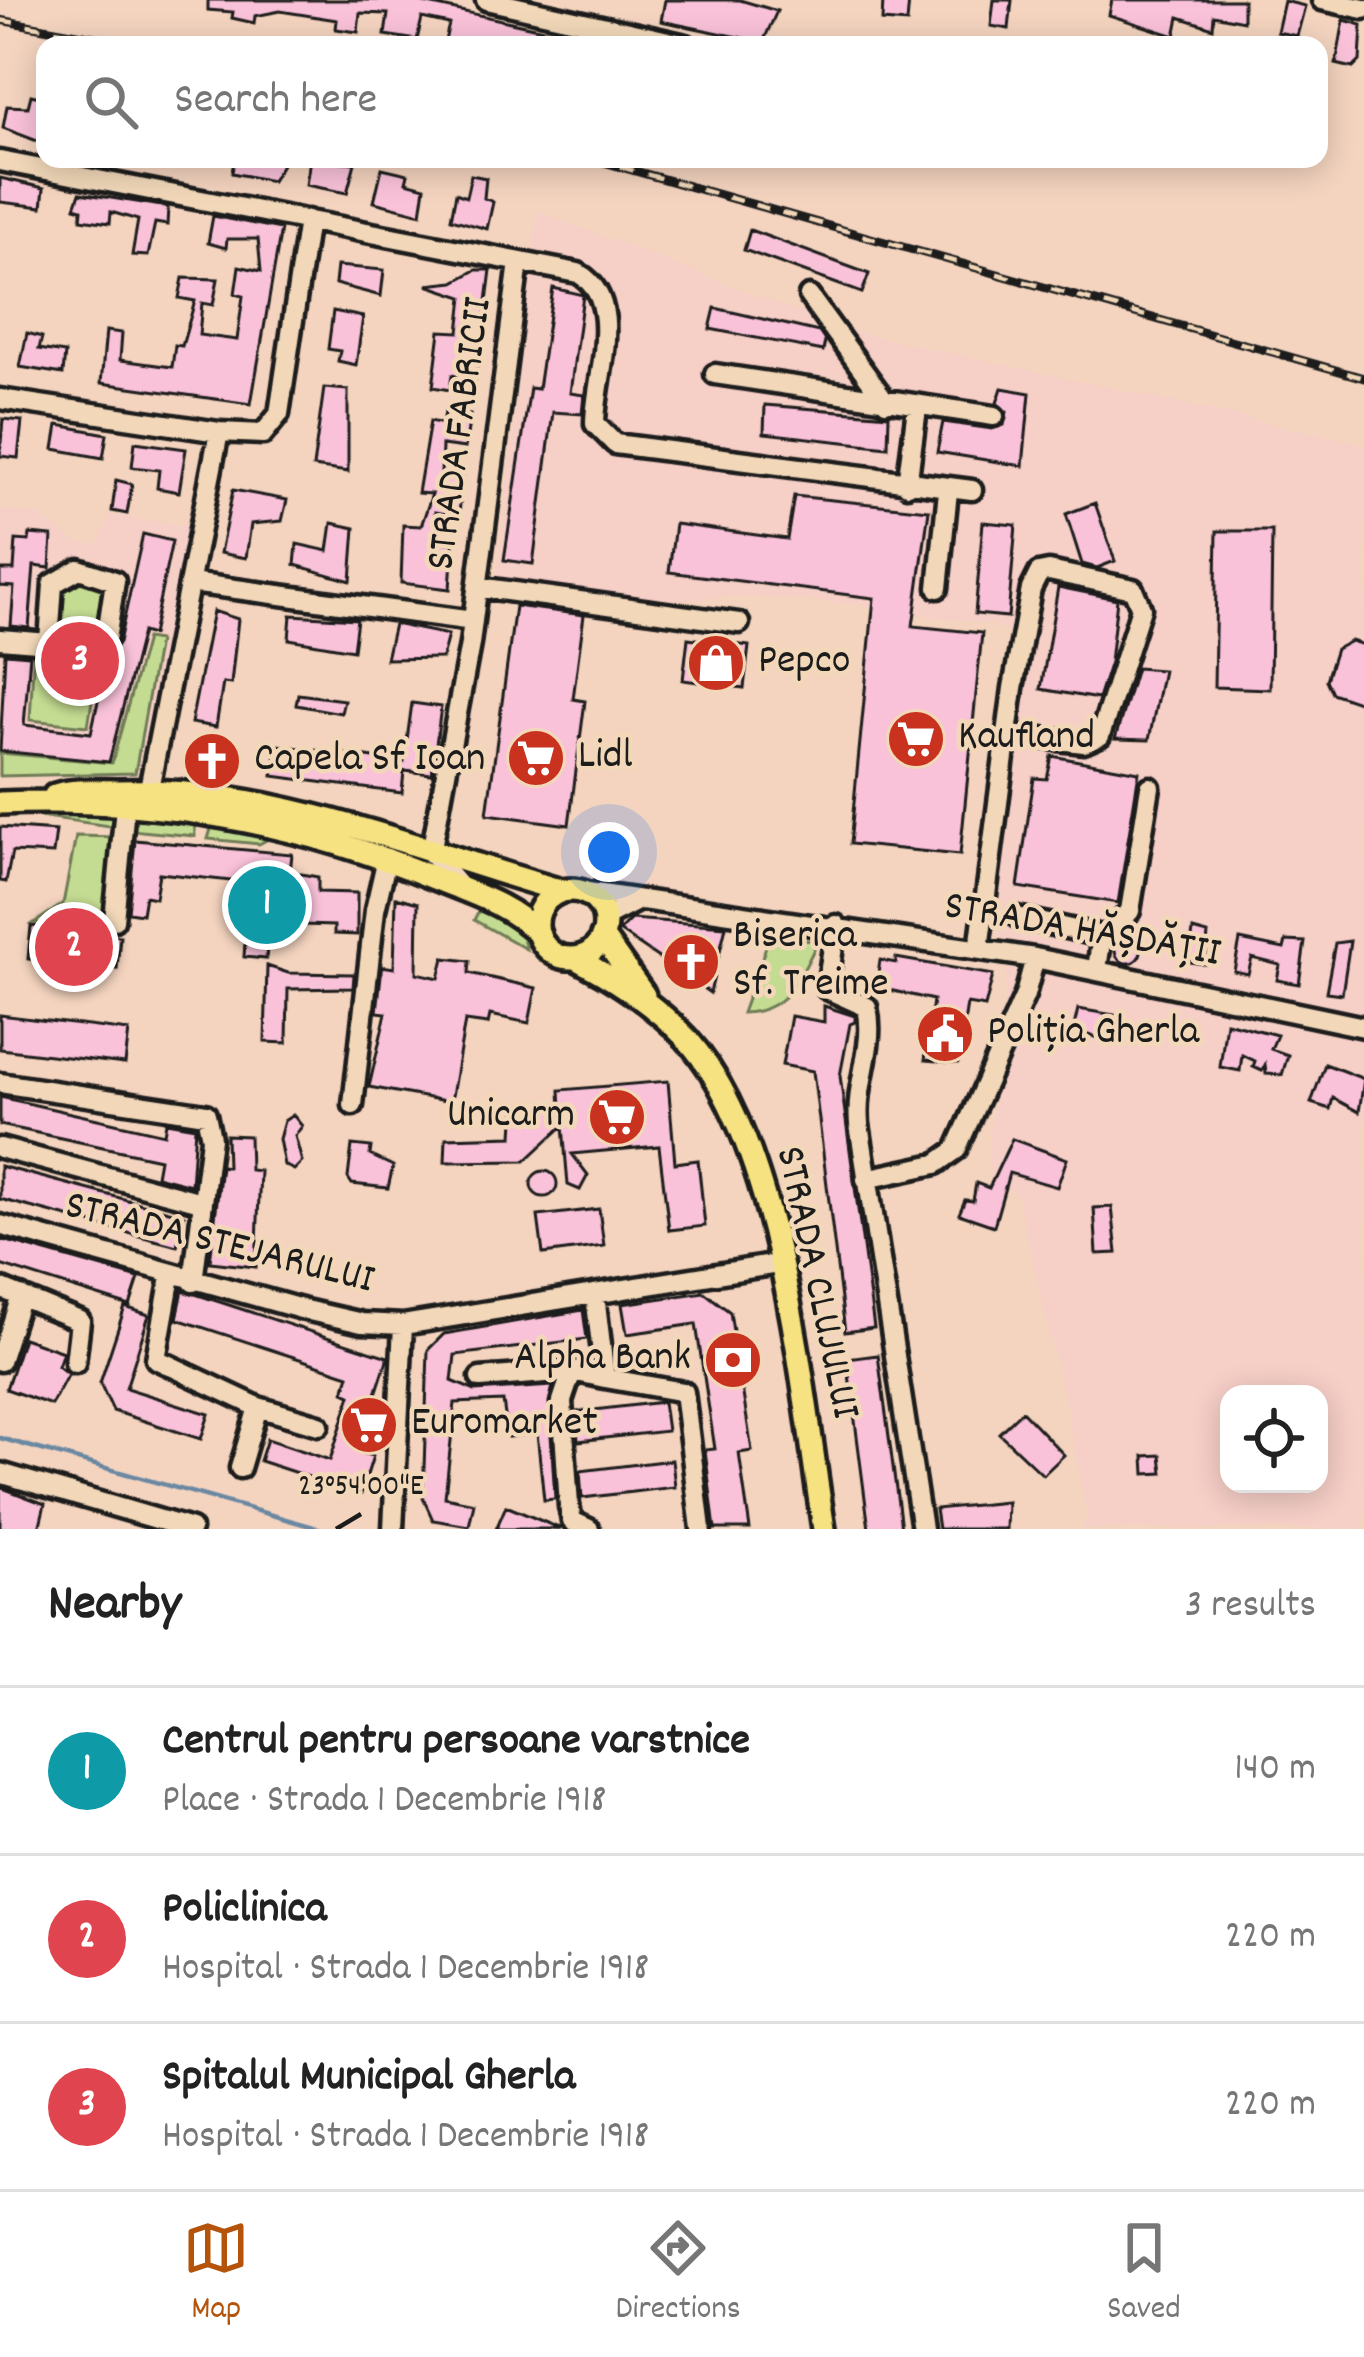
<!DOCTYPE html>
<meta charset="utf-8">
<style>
body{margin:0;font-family:Dekko,sans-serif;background:#f2f2f2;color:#222}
.controls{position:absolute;right:36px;bottom:36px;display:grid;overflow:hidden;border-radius:24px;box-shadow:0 6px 30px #0003}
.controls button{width:108px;height:108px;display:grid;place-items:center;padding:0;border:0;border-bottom:3px solid #e0e0e0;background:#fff;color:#222;font:60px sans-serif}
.you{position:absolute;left:609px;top:852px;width:42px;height:42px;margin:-30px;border:9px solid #fff;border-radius:50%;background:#1a73e8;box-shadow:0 0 0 18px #1a73e833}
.badge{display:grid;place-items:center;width:78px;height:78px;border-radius:50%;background:#b45309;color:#fff;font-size:39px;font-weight:700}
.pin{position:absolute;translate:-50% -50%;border:6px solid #fff;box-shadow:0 3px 12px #0006}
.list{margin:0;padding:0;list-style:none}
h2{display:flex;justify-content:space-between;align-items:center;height:156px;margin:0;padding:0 48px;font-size:51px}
h2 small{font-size:39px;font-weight:400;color:#767676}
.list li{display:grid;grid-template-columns:78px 1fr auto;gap:36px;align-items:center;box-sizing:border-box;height:168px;padding:0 48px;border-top:3px solid #e0e0e0}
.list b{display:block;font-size:45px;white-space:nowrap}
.list p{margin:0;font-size:39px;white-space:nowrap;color:#767676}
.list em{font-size:39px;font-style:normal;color:#767676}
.icon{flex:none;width:66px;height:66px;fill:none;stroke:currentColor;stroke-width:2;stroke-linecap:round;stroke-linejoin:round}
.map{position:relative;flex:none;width:1364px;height:1529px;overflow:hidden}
.search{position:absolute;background:#fff;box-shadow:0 6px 30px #0003;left:36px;right:36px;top:36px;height:132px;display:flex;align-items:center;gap:30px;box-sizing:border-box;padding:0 42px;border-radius:24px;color:#767676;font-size:45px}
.sheet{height:660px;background:#fff}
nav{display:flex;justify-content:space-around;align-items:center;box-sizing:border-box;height:168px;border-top:3px solid #e0e0e0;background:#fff;font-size:33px;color:#767676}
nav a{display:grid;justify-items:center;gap:6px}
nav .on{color:#b45309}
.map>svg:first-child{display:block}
</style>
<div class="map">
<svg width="1364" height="1529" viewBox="0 0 1364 1529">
<rect width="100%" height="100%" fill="#f4d4bf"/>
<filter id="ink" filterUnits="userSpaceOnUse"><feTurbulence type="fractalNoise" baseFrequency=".00833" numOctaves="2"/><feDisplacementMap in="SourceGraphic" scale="24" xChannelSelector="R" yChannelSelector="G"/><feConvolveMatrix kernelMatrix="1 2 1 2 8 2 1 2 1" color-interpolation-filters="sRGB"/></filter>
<g filter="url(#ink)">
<path fill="#f6cfc7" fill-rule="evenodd" d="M537,211L846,330L1364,444V1529H1082L1088,1518L1062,1385L1017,1195L991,1178L988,1157L1007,972L994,914L1030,645L993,625L855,604L730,596L683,601L497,578ZM1229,1394H1319V1484H1229Z
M0,510L36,514L74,541L97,546L110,515L188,526L138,776L0,778Z"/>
<path fill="#c4dc92" stroke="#707c57" stroke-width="3" d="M89,576L109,593L88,726L30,720L34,649L60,633L62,592Z
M146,639L158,641L135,773L0,776V753L112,763Z
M114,809L116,818L109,826L10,812Z
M147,813L194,816L195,836L130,830L134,818Z
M214,819L272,837L259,844L208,839Z
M76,836L118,837L105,929L34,923L63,904Z
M480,908L519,924L526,949L474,920Z
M769,938L818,941C799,978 788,1012 742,1013Z"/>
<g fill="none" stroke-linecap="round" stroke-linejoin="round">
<path stroke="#6b88a2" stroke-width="4.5" d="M0,1438L321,1529"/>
</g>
<path fill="#fac2d9" stroke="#1c1c1c" stroke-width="3" d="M208,0H410L547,30L543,45H444L449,24L422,18L417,40L385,35L388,14L360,13L358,32L336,29L337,20L280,11L255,16L254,23L232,18L233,12L208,10Z
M665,0H740L777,11L763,42L661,21Z
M883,0H909L907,23L882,21Z
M994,0H1012L1009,29L991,26Z
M1112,0H1243V21L1214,15L1213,28L1179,17L1175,36L1109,15Z
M1284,1L1305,6L1297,36L1277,32Z
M1344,20L1362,25L1360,61L1353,68L1336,64Z
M31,95L44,98L45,144L3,128L7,106L28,107Z
M234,159H285L272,181L232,173Z
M310,159L355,163L347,193L306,185Z
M382,168L408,174L406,182L425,187L421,214L374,202Z
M471,175L486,178L484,198L493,202L487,229L451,219L456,193L466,197Z
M0,178L44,188L42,207L0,202Z
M80,193L168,207L167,225L155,223L148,256L132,255L138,220L111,212L110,223L81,219L82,209L75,207Z
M213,216L281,229L251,404L101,383L106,331L122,333L120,360L172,367L175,345L182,346L195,301L179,298L183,278L218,279L213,305L202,303L199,335L237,340L243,296L235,294L239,266L261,271L258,239H227L226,248L208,243Z
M750,230L869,274L862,293L744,250Z
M337,266L384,270L381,296L335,284Z
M476,270H491L485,317L475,318L465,345L480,349L475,380L452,375L450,390L433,387L440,331L459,332L463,297L427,285L454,282Z
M553,288L583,295L570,393L584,395L582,414L553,412L533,564L504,560L530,388L538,389Z
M715,308L819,332L825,341L823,351L710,329Z
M333,311L363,317L356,365L338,361L340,351L328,349Z
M27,333L42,337L39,349L65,353L63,374L20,367Z
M324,388L348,390V472L313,467Z
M1002,388L1030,393L1023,466L937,452L943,422L992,429L1004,425L1007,412L997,403Z
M765,405L889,415L888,447L764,433Z
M445,412L470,415L465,448L442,445L441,475L462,476L459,516L435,512L438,542L453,543L450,589L401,583L403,525L421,526L432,494L418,493L430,421L443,424Z
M3,419L22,421L18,458L0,456Z
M58,425L107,434L103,458L54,449Z
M135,442L186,449L179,492L157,488L159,470L132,467Z
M116,480L132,484L127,514L112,511Z
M233,490L287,500L282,521L251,524L246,558L220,553Z
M794,496L929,510L913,626L982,633L960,855L850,844L874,598L669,572L675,524L787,539Z
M1095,503L1115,561L1097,568L1082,564L1066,514Z
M983,522L1016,525L1008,617L975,614Z
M332,523L355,528L351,581L295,565L297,544L328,551Z
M1217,531H1272L1270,689L1214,687Z
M30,534L52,536L50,568L34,566L29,628L11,626L14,587L0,586V570H14L16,540L29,541Z
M143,534L172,541L152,635L142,632L109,762L0,751L5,653L30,655L24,725L91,733L108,656L119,642Z
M1058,587L1117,599L1110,662L1098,699L1041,689Z
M515,606L584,615L573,699L585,701L569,825L487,814Z
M213,611L238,619L231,684L223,683L216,727L191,723Z
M291,615L357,619L353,650L289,639Z
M394,624L448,635L442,658L386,659Z
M688,638L749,646L744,688L683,680Z
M1351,641L1364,645V704L1332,693L1326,680L1336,649Z
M1136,668L1163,670L1149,740L1115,739Z
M298,694L344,700L341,713L296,705Z
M412,703L441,707L432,774L404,771L402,793L273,776L277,745L404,762Z
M213,738L224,751L219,774L201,772L205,748Z
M1052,756L1139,772L1118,903L1018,887L1034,778L1047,779Z
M0,827L56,831L53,854L12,852L6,882L0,881Z
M135,840L292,854L290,872L318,877V892L357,893V935L334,934V926L269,924L266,959L244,957L249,883L159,873L155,898L145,896L142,914L128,912Z
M396,897L418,903L417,973L439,978L444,958L470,961L469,973L536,988L529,1023L490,1015L488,1024L465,1021L451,1102L369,1087L386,1013L377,1012L382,966L394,968Z
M631,919L726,926L710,993L619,931Z
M31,926L120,936L117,969L28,959Z
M1193,930L1208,934L1205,964L1189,962Z
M1115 950a13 13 0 1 1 26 0a13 13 0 1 1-26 0Z
M1240,940L1284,949L1286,941L1305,942L1299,984L1277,980L1280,965L1252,958L1248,974L1234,971Z
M1350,941L1342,994L1326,992L1335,943Z
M896,958L993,975L985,1007L967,1004L958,1063L925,1060L933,1000L876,987L880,960L896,963Z
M267,966L288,973L354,974L353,988L288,989L287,1043L265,1042Z
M824,1006L855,1016V1022L850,1024L840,1076L874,1328L845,1332L813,1071L782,1065L791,1016L824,1022Z
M1078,1009L1114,1015L1110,1041L1073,1031Z
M0,1015L129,1031L125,1064L0,1049Z
M1226,1022L1277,1035L1271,1049L1288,1055L1282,1075L1266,1074L1265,1065L1262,1071L1253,1067L1255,1061L1242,1055L1240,1071L1220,1067Z
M1325,1064L1364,1079L1359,1112L1333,1098L1330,1109L1311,1103Z
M668,1081L675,1163L698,1160L705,1226L669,1230L659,1146L572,1154L588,1175L580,1190L568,1185L563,1126L525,1161L445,1162L446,1138L513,1136L515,1104L561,1109L560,1090Z
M0,1097L164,1134L166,1122L195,1127L191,1185L156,1176L159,1159L0,1125Z
M293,1115L302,1126L295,1136L302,1162L294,1170L284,1165L279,1139L284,1121Z
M226,1135L249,1136L250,1170L260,1171L256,1267L210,1262L221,1166L227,1167Z
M1012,1139L1067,1159L1057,1187L1009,1173L994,1226L959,1214L965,1200L973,1201L976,1183L989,1188Z
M352,1145L371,1147L370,1155L393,1166L388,1188L352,1184L348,1178Z
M0,1166L184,1215L177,1246L0,1199Z
M531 1184a13 13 0 1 1 26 0a13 13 0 1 1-26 0Z
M1112,1207L1117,1253L1097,1254L1094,1208Z
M599,1209L604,1246L543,1254L538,1216Z
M0,1239L139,1278L130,1306L0,1265Z
M183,1290L388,1357L375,1397L382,1399L365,1454L373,1456L361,1494L260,1461L267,1439L330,1460L351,1395L344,1392L349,1375L177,1319Z
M704,1292L730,1312L752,1451L739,1453L750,1529H715L705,1450L715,1449L696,1324L627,1334L622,1304Z
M125,1307L149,1315L126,1388L209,1414L201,1439L113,1411L100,1383Z
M583,1310L587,1339L455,1355L452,1381L475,1391L553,1386L549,1402L555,1499L544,1500L537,1433L508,1437L503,1401L455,1403L445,1497L474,1503L469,1526L433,1520L423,1498L428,1350L444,1334Z
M23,1338L63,1352L58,1366L68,1374L51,1405L6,1389Z
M878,1355L898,1504L901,1529H869L847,1359Z
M663,1402L667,1431L578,1441L576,1412Z
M1022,1411L1064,1455L1043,1475L999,1433Z
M1161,1455L1163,1473L1145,1474L1144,1456Z
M672,1460L675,1487L582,1498L580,1471Z
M0,1487L45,1504L39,1529H0Z
M1007,1502L1006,1529H938L935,1509Z
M506,1506L561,1529H496Z"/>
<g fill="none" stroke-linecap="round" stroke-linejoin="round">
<defs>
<path id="minor" d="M486,0L686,45
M1322,0L1364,9
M0,161L578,273C627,301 595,377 595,424L615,444L972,490
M809,296L886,402
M715,374L994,416
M0,399L219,432L263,434L279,414L308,220
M907,485L917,408
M191,583L473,621
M478,587L739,623
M938,588L948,491
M0,639L98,647L106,640L115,581L79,569L53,584L49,642
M146,804L219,432
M460,887L431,853L470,644L519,262
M581,891L1035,958L1364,1027
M1017,917L1106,937
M604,918L637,901
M114,920L125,807
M836,925L827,989L867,1007C876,1047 855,1081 859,1124L922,1529
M979,949L1013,688L1031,589L1039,573L1049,571L1133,589L1141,608L1100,736L1084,743L1007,734
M1097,969L1101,942L1130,911L1150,787
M0,1083L206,1114L211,1138L193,1282
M353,1105L375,910L387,858
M0,1148L201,1202
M866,1179L936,1164L956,1150L1025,995L1035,958
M0,1225L305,1310L362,1323L403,1325L778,1264
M171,1276L156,1359L258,1407L319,1425
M0,1288L80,1321L75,1363
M0,1361L21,1296
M480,1378L572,1371
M605,1378L684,1392L701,1529
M240,1468L258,1407
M0,1473L191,1529
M393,1529L403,1325
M589,1529L572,1521L569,1506L562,1401L572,1371L605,1378L595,1295"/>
<path id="major" d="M55,795C75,789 98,791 119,791C271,786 418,850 562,891
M0,803C153,797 293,820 434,878C475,895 507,903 539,934
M537 924a34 34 0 1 1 68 0a34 34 0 1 1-68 0Z
M602,936L644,995
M575,958C613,978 656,1006 686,1038C782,1143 802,1391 824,1529"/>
</defs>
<use href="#minor" stroke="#1c1c1c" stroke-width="27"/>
<use href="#major" stroke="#1c1c1c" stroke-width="30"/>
<use href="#minor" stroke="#f2d8b9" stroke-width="18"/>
<use href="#major" stroke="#f6e281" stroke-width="21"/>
<defs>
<path id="rail" d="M0,20L138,45
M593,159L1364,378"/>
</defs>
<use href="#rail" stroke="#1c1c1c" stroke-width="9"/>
<use href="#rail" stroke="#f2d8b9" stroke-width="4.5" stroke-dasharray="14" stroke-linecap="butt"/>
</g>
</g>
<path fill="none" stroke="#1c1c1c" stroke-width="4.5" d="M336,1529L361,1514"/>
<defs>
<symbol id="shop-disc" viewBox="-11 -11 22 22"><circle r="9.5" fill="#c8321e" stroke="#f2d8b9"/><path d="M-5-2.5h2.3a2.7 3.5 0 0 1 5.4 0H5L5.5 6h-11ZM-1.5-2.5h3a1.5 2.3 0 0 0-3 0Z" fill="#fff"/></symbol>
<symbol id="supermarket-disc" viewBox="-11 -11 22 22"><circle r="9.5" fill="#c8321e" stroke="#f2d8b9"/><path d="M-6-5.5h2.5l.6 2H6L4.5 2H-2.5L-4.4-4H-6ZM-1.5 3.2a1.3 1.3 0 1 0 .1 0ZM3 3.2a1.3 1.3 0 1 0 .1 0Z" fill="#fff"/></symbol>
<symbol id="church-disc" viewBox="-11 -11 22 22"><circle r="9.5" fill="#c8321e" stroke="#f2d8b9"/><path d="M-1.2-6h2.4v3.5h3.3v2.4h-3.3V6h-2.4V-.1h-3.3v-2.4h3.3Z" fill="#fff"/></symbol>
<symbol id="civic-disc" viewBox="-11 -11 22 22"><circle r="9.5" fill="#c8321e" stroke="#f2d8b9"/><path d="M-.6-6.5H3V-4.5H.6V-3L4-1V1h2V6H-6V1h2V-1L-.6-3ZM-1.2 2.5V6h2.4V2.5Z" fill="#fff"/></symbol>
<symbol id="bank-disc" viewBox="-11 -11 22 22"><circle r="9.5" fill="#c8321e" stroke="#f2d8b9"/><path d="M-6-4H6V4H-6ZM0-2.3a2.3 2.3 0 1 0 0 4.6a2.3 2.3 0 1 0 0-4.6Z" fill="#fff"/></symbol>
</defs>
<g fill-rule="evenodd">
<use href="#shop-disc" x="683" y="630" width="66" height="66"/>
<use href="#supermarket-disc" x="883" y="706" width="66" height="66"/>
<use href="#supermarket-disc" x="503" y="725" width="66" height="66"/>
<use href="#church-disc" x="179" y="728" width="66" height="66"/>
<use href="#church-disc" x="658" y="929" width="66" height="66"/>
<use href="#civic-disc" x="912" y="1001" width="66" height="66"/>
<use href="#supermarket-disc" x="584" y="1084" width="66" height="66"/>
<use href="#bank-disc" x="700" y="1327" width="66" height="66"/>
<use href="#supermarket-disc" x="336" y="1392" width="66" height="66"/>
</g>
<g text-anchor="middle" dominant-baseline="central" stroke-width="9" stroke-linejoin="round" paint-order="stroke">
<g font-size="42" fill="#1c1c1c" stroke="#f2d8b9">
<text transform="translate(462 434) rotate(-82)">STRADA FABRICII</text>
<text transform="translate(1082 932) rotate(10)">STRADA HĂȘDĂȚII</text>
<text transform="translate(219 1245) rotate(14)">STRADA STEJARULUI</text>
<text transform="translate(815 1283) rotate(78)">STRADA CLUJULUI</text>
</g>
<g font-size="42" fill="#1c1c1c" stroke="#f2d8b9" text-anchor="start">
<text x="758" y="663">Pepco</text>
<text x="958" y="739">Kaufland</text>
<text x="578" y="758">Lidl</text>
<text x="254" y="761">Capela Sf Ioan</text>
<text x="733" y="938">Biserica<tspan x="733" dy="48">Sf. Treime</tspan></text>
<text x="987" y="1034">Poliția Gherla</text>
<text x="575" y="1117" text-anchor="end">Unicarm</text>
<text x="691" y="1360" text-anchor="end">Alpha Bank</text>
<text x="411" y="1425">Euromarket</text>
</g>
</g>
<g font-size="30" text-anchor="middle" fill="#1c1c1c" stroke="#f2d8b9" stroke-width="9" stroke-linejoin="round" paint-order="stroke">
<text x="361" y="1494">23°54'00"E</text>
</g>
</svg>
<div class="controls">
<button><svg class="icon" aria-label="locate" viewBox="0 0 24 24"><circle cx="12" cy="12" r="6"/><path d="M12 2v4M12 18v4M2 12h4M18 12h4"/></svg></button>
</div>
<div class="you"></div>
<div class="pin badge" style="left:267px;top:905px;background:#0f9aa8">1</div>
<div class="pin badge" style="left:74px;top:947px;background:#e0444e">2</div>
<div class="pin badge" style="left:80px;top:661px;background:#e0444e">3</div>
<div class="search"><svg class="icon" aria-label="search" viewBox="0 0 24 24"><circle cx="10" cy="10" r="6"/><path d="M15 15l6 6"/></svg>Search here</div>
</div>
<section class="sheet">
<h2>Nearby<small>3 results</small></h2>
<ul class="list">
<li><span class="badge" style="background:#0f9aa8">1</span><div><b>Centrul pentru persoane varstnice</b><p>Place · Strada 1 Decembrie 1918</p></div><em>140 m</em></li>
<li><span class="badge" style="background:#e0444e">2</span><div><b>Policlinica</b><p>Hospital · Strada 1 Decembrie 1918</p></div><em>220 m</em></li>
<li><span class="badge" style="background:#e0444e">3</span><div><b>Spitalul Municipal Gherla</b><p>Hospital · Strada 1 Decembrie 1918</p></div><em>220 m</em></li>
</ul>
</section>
<nav>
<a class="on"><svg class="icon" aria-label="map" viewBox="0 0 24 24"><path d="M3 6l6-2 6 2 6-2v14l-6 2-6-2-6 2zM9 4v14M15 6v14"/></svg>Map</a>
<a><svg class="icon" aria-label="directions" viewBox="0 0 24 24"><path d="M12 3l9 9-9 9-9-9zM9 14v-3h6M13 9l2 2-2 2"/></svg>Directions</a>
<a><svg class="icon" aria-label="saved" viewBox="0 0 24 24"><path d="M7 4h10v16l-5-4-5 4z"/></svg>Saved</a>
</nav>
